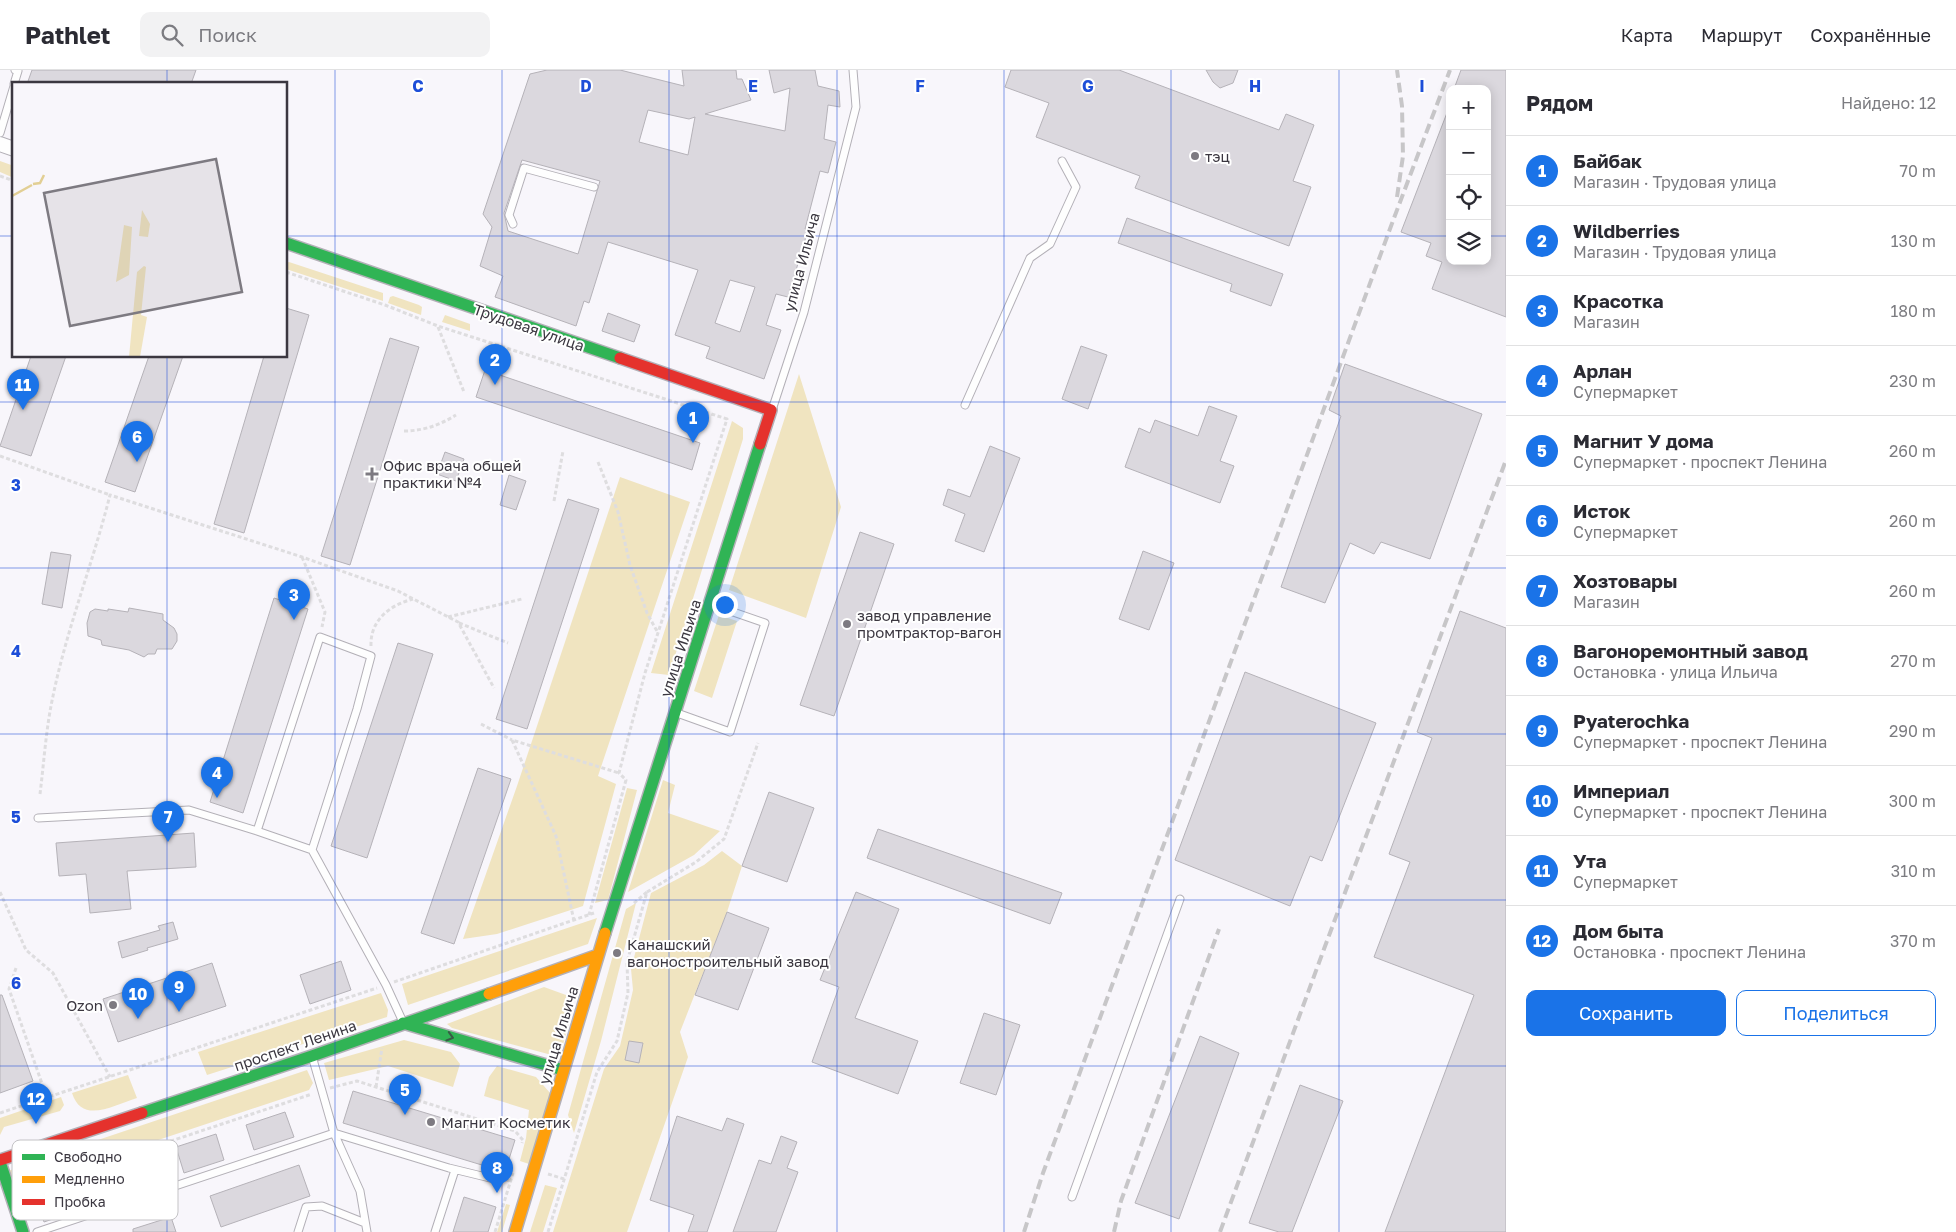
<!DOCTYPE html>
<html lang="ru">
<meta charset="utf-8">
<style>
body{margin:0;font-family:"Golos Text",sans-serif;background:#f2f2f3;color:#2b2b33}
.controls{position:absolute;right:15px;top:15px;display:grid;overflow:hidden;border-radius:10px;box-shadow:0 2px 12px #0003}
.controls button{width:45px;height:45px;display:grid;place-items:center;padding:0;border:0;border-bottom:1px solid #e1e1e2;background:#fff;color:#2b2b33;font:25px sans-serif}
.you{position:absolute;left:724px;top:534px;width:18px;height:18px;margin:-12px;border:4px solid #fff;border-radius:50%;background:#1a73e8;box-shadow:0 0 0 8px #1a73e833}
.badge{display:grid;place-items:center;width:32px;height:32px;border-radius:50%;background:#1a73e8;color:#fff;font-size:16px;font-weight:700}
.pin{position:absolute;translate:-50% -41px;filter:drop-shadow(0 1px 2px #0008)}
.pin::after{content:'';position:absolute;top:26px;width:18px;height:15px;background:inherit;clip-path:polygon(0 0,100% 0,50% 100%)}
.list{margin:0;padding:0;list-style:none}
h2{display:flex;justify-content:space-between;align-items:center;height:65px;margin:0;padding:0 20px;font-size:21px}
h2 small{font-size:16px;font-weight:400;color:#7c7c81}
.list li{display:grid;grid-template-columns:32px 1fr auto;gap:15px;align-items:center;box-sizing:border-box;height:70px;padding:0 20px;border-top:1px solid #e1e1e2}
.list b{display:block;font-size:19px;white-space:nowrap}
.list p{margin:0;font-size:16px;white-space:nowrap;color:#7c7c81}
.list em{font-size:16px;font-style:normal;color:#7c7c81}
.actions{display:flex;gap:10px;padding:15px 20px}
.actions a{flex:1;padding:11px 0;border:1px solid #1a73e8;border-radius:10px;text-align:center;font-size:18px;color:#1a73e8}
.actions .main{background:#1a73e8;color:#fff}
.icon{flex:none;width:28px;height:28px;fill:none;stroke:currentColor;stroke-width:2;stroke-linecap:round;stroke-linejoin:round}
.map{position:relative;flex:none;width:1506px;height:1162px;overflow:hidden}
header{display:flex;align-items:center;gap:30px;box-sizing:border-box;height:70px;padding:0 25px;background:#fff;border-bottom:1px solid #e1e1e2}
header strong{font-size:24px}
nav{display:flex;gap:28px;margin-inline-start:auto;font-size:18px}
.search{width:350px;height:45px;background:#f2f2f3;display:flex;align-items:center;gap:12px;box-sizing:border-box;padding:0 18px;border-radius:10px;color:#7c7c81;font-size:19px}
main{display:flex}
aside{flex:1;background:#fff}
.map>svg:first-child{display:block}
</style>
<header>
<strong>Pathlet</strong>
<div class="search"><svg class="icon" aria-label="search" viewBox="0 0 24 24"><circle cx="10" cy="10" r="6"/><path d="M15 15l6 6"/></svg>Поиск</div>
<nav><a>Карта</a><a>Маршрут</a><a>Сохранённые</a></nav>
</header>
<main>
<div class="map">
<svg width="1506" height="1162" viewBox="0 0 1506 1162">
<rect width="100%" height="100%" fill="#f8f6fb"/>
<path fill="#f0e4c0" d="M0,91L14,96V108L0,102Z
M289,192L383,223V231L286,199V193Z
M393,226L419,235L422,237L421,245L388,233L390,227Z
M445,245L470,254V261L442,252Z
M799,304L841,437L806,548L729,520Z
M732,351L743,358V369L669,605L651,603Z
M620,407L690,432L598,706L616,714L583,836L497,864L463,869L517,716Z
M719,545L737,551L712,628L694,621Z
M663,710L675,715L668,743L720,761L694,785L628,822Z
M627,718L637,720L608,830L595,833Z
M722,781L742,796L727,842L680,962L688,987L627,1162H553L604,999L620,976L633,920L631,899L651,823L704,795Z
M636,833L601,971L574,1063L568,1045L626,839Z
M597,848L588,874L408,935L402,914Z
M544,917L566,925L573,938L562,978L548,984L452,958L447,954Z
M381,923L388,940L387,947L207,1005L198,982Z
M404,970L451,982L460,994L453,1017L388,996L329,1010L324,993Z
M497,996L536,1007L551,1024L529,1094L520,1091L526,1068L529,1040L484,1026L489,1007Z
M307,1000L313,1013L309,1020L77,1097L71,1079Z
M128,1005L137,1028C114,1035 82,1055 72,1023Z
M61,1027L64,1035L60,1041L4,1057L0,1065V1048Z
M61,1082L67,1100L13,1117L8,1101Z
M545,1115L557,1118L543,1162H530Z
M506,1134L510,1135L502,1162H497Z"/>
<path fill="#dbd8de" stroke="#b5b2b8" fill-rule="evenodd" d="M32,0H196L191,14H27Z
M547,0H620L684,16L682,0H736L737,9H742L751,30L705,44L785,61L790,18L774,23L769,0H815L818,16L839,21L840,37L828,35L824,69L836,72L828,103L820,101L805,159L808,160L788,227L776,224L766,255L781,260L764,309L706,288L710,277L675,265L698,200L608,172L589,233L584,231L576,256L495,227L503,206L480,196L492,157L483,144L530,4ZM648,40L689,49L695,47L688,85L639,72ZM522,90L600,111L578,184L508,161L504,143ZM730,210L755,217L740,262L715,253Z
M1011,0H1119L1279,60L1286,44L1314,55L1293,111L1311,117L1289,176L1135,118L1140,106L1036,67L1049,33L1005,17Z
M1206,0H1238L1233,13L1220,18L1213,12Z
M1461,0H1506V247L1432,219L1442,192L1426,186L1431,173L1401,162L1450,35V191H1487V19H1454Z
M1127,148L1283,204L1271,236L1230,221L1232,214L1118,173Z
M286,238L309,245L244,463L214,454L264,286H286Z
M608,243L640,255L634,272L602,261Z
M390,268L419,277L350,495L321,486Z
M1081,276L1107,285L1088,339L1062,329Z
M31,286H66L31,386L0,376Z
M149,286H183L135,422L105,412Z
M1345,294L1482,344L1430,489L1381,472L1374,484L1350,473L1325,533L1281,517L1341,346L1329,340Z
M485,300L700,373L692,400L476,327Z
M1209,336L1237,346L1220,391L1234,396L1220,433L1125,397L1139,358L1150,363L1155,350L1198,366Z
M990,376L1020,388L984,482L955,471L965,444L943,435L948,419L970,427Z
M445,382L464,389L456,411L437,404Z
M509,405L526,411L516,440L500,435Z
M568,429L599,439L527,659L496,649Z
M860,462L894,474L834,646L800,635Z
M1143,481L1174,493L1149,560L1119,549Z
M51,482L71,485L62,538L42,534Z
M274,528L308,539L243,743L210,732Z
M129,538L163,544V550L174,558L177,564V571L172,579H157L155,584H148L144,587L129,580L102,575L101,570L88,566L87,553L90,542L95,539L108,541V539L128,542Z
M1460,541L1506,558V1162H1385L1474,925L1374,887L1410,792L1389,784L1432,668L1417,662Z
M398,573L433,584L367,788L331,776Z
M1245,602L1376,653L1322,791L1310,786L1290,836L1175,790Z
M478,698L511,709L454,874L421,863Z
M769,722L814,738L787,812L742,796Z
M878,759L1062,823L1050,854L867,788Z
M194,763L196,797L127,801L131,839L90,843L86,804L59,806L56,773Z
M856,822L899,839L855,948L918,971L898,1024L812,992L839,917L820,910Z
M727,842L769,858L738,940L695,925Z
M173,852L178,869L147,878L148,880L122,888L118,872L160,860L158,856Z
M341,891L351,920L310,934L300,905Z
M212,893L226,936L118,972L103,929Z
M0,925H2L33,1011L0,1023Z
M984,943L1020,955L996,1025L960,1013Z
M1200,966L1239,983L1179,1149L1135,1133Z
M629,971L643,973L639,993L625,990Z
M1300,1015L1343,1031L1292,1162H1279L1249,1153Z
M353,1021L515,1070L505,1102L343,1053Z
M285,1042L294,1067L254,1080L246,1055Z
M677,1046L722,1061L727,1048L744,1054L707,1162H688L694,1145L650,1130Z
M216,1064L224,1090L184,1103L176,1077Z
M781,1066L797,1072L787,1098L798,1102L776,1162H733L759,1090L771,1094Z
M299,1095L310,1126L221,1157L210,1126Z
M72,1109L82,1139L44,1152L34,1122Z
M464,1127L496,1137L488,1162H453Z
M171,1147L176,1162H133V1159Z"/>
<g fill="none" stroke-linecap="round" stroke-linejoin="round">
<defs>
<path id="lane" d="M14,14L18,1L15,0
M0,63L14,16
M513,154L509,145L524,98L594,117
M965,335L1030,188L1050,174L1076,117L1062,91
M772,340L804,242L856,37L853,0
M677,643L730,662L765,553L710,534
M38,748L189,740L257,761
M312,780L257,761L320,567L371,586L357,639L312,780L386,915L403,952
M312,986L334,1063L360,1121L367,1162
M64,1071L89,1144
M1072,1127L1180,829
M37,1162L334,1063L449,1098L490,1108
M298,1162L306,1137L322,1136L365,1153
M435,1162L455,1100"/>
<path id="street" d="M0,74L14,79"/>
<path id="fast" d="M286,173L620,288
M605,863L760,374
M403,953L563,1000
M142,1043L312,986L489,924
M0,1092L23,1162"/>
<path id="slow" d="M489,924L598,885
M515,1162L605,863"/>
<path id="jam" d="M620,288L771,340L760,374
M0,1090L142,1043"/>
</defs>
<use href="#lane" stroke="#b3b0b7" stroke-width="9"/>
<use href="#street" stroke="#b3b0b7" stroke-width="16"/>
<use href="#fast" stroke="#b3b0b7" stroke-width="14"/>
<use href="#slow" stroke="#b3b0b7" stroke-width="14"/>
<use href="#jam" stroke="#b3b0b7" stroke-width="14"/>
<path stroke="#dedddf" stroke-width="3" stroke-dasharray="4 2.5" stroke-linecap="butt" d="M0,106L14,111
M286,202L385,235L438,256L727,349L645,603L619,703L626,710L589,845
M438,257L464,322
M404,361C423,361 440,355 456,345
M0,386L110,425
M598,392L618,442L630,495L647,543L658,563
M554,431L563,381
M302,487L325,542L322,557
M448,547L522,529
M459,553L508,573
M371,576C370,550 390,535 413,529
M481,654L512,670
M40,724C44,692 46,658 53,626C67,558 93,493 110,425L302,487L398,521L458,552L494,618
M0,822L26,880L53,903L110,1007
M647,822L696,792L724,769L758,673
M574,851L556,766L512,670L619,703
M16,898L9,919L47,1028
M394,912L594,843
M376,1017L382,978
M330,1018L357,1011L515,1061L523,1070L522,1073
M0,1043L377,918
M84,1100L312,1024
M548,1104L564,1109
M499,1108L510,1111
M27,1119L66,1106
M495,1162L513,1103
M548,1162L597,1002L617,971L628,923L627,892L647,822L633,834"/>
<use href="#lane" stroke="#fefefe" stroke-width="7"/>
<use href="#street" stroke="#fefefe" stroke-width="14"/>
<use href="#fast" stroke="#30b455" stroke-width="11"/>
<use href="#slow" stroke="#ff9f0a" stroke-width="11"/>
<use href="#jam" stroke="#e5322d" stroke-width="11"/>
<path stroke="#c7c6c8" stroke-width="4" stroke-dasharray="10 5" stroke-linecap="butt" d="M1397,127L1403,86L1402,36L1397,0
M1024,1162L1043,1103L1394,148L1450,0
M1114,1162L1121,1131L1219,859
M1220,1162L1324,879L1506,390"/>
</g>
<defs><path id="oneway-chevron" d="M-2-3.5L2.5 0L-2 3.5" fill="none" stroke-width="1.6" stroke-linecap="round" stroke-linejoin="round" transform="scale(1.25)"/></defs>
<use stroke="#385c46" href="#oneway-chevron" transform="translate(450 967) rotate(16)"/>
<path fill="none" stroke="#1d4ed8" stroke-width="1" stroke-opacity="0.55" d="M167,0V14M335,0V1162M502,0V1162M669,0V1162M837,0V1162M1004,0V1162M1171,0V1162M1339,0V1162M0,166H14M286,166H1450M1487,166H1506M167,286V1162M0,332H1506M0,498H1506M0,664H1506M0,830H1506M0,996H1506"/>
<g fill="#7d7a81" stroke="#fff" stroke-width="2">
<circle cx="1195" cy="86" r="5"/>
<path d="M369.5 396.5h5v5h5v5h-5v5h-5v-5h-5v-5h5z"/>
<circle cx="847" cy="554" r="5"/>
<circle cx="617" cy="883" r="5"/>
<circle cx="113" cy="935" r="5"/>
<circle cx="431" cy="1052" r="5"/>
</g>
<g text-anchor="middle" dominant-baseline="central" stroke-width="4" stroke-linejoin="round" paint-order="stroke">
<g font-size="15" fill="#3b3740" stroke="#fff" text-anchor="start">
<text x="1205" y="86">тэц</text>
<text x="383" y="395">Офис врача общей<tspan x="383" dy="17">практики №4</tspan></text>
<text x="857" y="545">завод управление<tspan x="857" dy="17">промтрактор-вагон</tspan></text>
<text x="627" y="874">Канашский<tspan x="627" dy="17">вагоностроительный завод</tspan></text>
<text x="103" y="935" text-anchor="end">Ozon</text>
<text x="441" y="1052">Магнит Косметик</text>
</g>
<g font-size="15" fill="#3b3740" stroke="#fff">
<text transform="translate(801 192) rotate(-75)">улица Ильича</text>
<text transform="translate(529 257) rotate(19)">Трудовая улица</text>
<text transform="translate(680 578) rotate(-72)">улица Ильича</text>
<text transform="translate(558 965) rotate(-73)">улица Ильича</text>
<text transform="translate(295 975) rotate(-19)">проспект Ленина</text>
</g>
</g>
<g transform="translate(12 12)">
<rect width="275" height="275" fill="#f8f6fb"/>
<path d="M130,128L138,142L136,155L127,154ZM112,143L120,145L117,193L104,200ZM132,184L134,185L129,233L135,235L128,275H117L125,190Z" fill="#f0e4c0"/>
<path fill="none" stroke="#e2cf94" stroke-width="2.5" d="M21,102L28,101L32,93M0,114L20,103"/>
<path fill="#7d7a81" fill-opacity="0.15" stroke="#7d7a81" stroke-width="2.5" d="M204,77L230,210L58,244L32,111Z"/>
<rect width="275" height="275" fill="none" stroke="#3b3740" stroke-width="2.5"/>
</g>
<rect x="12" y="1070" width="166" height="80" rx="8" fill="#fff" stroke="#c4c3c6" stroke-width="1"/>
<rect x="22" y="1084" width="23" height="6" fill="#30b455"/>
<rect x="22" y="1106" width="23" height="7" fill="#ff9f0a"/>
<rect x="22" y="1129" width="23" height="6" fill="#e5322d"/>
<g font-size="14" fill="#3b3740">
<text x="54" y="1092">Свободно</text>
<text x="54" y="1114">Медленно</text>
<text x="54" y="1137">Пробка</text>
</g>
<g font-size="16" text-anchor="middle" font-weight="bold" fill="#1d4ed8" stroke="#fff" stroke-width="4" stroke-linejoin="round" paint-order="stroke">
<text x="418" y="22">C</text>
<text x="586" y="22">D</text>
<text x="753" y="22">E</text>
<text x="920" y="22">F</text>
<text x="1088" y="22">G</text>
<text x="1255" y="22">H</text>
<text x="1422" y="22">I</text>
<text x="16" y="421">3</text>
<text x="16" y="587">4</text>
<text x="16" y="753">5</text>
<text x="16" y="919">6</text>
</g>
</svg>
<div class="controls">
<button>+</button>
<button>−</button>
<button><svg class="icon" aria-label="locate" viewBox="0 0 24 24"><circle cx="12" cy="12" r="6"/><path d="M12 2v4M12 18v4M2 12h4M18 12h4"/></svg></button>
<button><svg class="icon" aria-label="layers" viewBox="0 0 24 24"><path d="M12 4l9 5-9 5-9-5zM3 14l9 5 9-5"/></svg></button>
</div>
<div class="you"></div>
<div class="pin badge" style="left:693px;top:373px">1</div>
<div class="pin badge" style="left:495px;top:315px">2</div>
<div class="pin badge" style="left:294px;top:550px">3</div>
<div class="pin badge" style="left:217px;top:728px">4</div>
<div class="pin badge" style="left:405px;top:1045px">5</div>
<div class="pin badge" style="left:137px;top:392px">6</div>
<div class="pin badge" style="left:168px;top:772px">7</div>
<div class="pin badge" style="left:497px;top:1123px">8</div>
<div class="pin badge" style="left:179px;top:942px">9</div>
<div class="pin badge" style="left:138px;top:949px">10</div>
<div class="pin badge" style="left:23px;top:340px">11</div>
<div class="pin badge" style="left:36px;top:1054px">12</div>
</div>
<aside>
<h2>Рядом<small>Найдено: 12</small></h2>
<ul class="list">
<li><span class="badge">1</span><div><b>Байбак</b><p>Магазин · Трудовая улица</p></div><em>70 m</em></li>
<li><span class="badge">2</span><div><b>Wildberries</b><p>Магазин · Трудовая улица</p></div><em>130 m</em></li>
<li><span class="badge">3</span><div><b>Красотка</b><p>Магазин</p></div><em>180 m</em></li>
<li><span class="badge">4</span><div><b>Арлан</b><p>Супермаркет</p></div><em>230 m</em></li>
<li><span class="badge">5</span><div><b>Магнит У дома</b><p>Супермаркет · проспект Ленина</p></div><em>260 m</em></li>
<li><span class="badge">6</span><div><b>Исток</b><p>Супермаркет</p></div><em>260 m</em></li>
<li><span class="badge">7</span><div><b>Хозтовары</b><p>Магазин</p></div><em>260 m</em></li>
<li><span class="badge">8</span><div><b>Вагоноремонтный завод</b><p>Остановка · улица Ильича</p></div><em>270 m</em></li>
<li><span class="badge">9</span><div><b>Pyaterochka</b><p>Супермаркет · проспект Ленина</p></div><em>290 m</em></li>
<li><span class="badge">10</span><div><b>Империал</b><p>Супермаркет · проспект Ленина</p></div><em>300 m</em></li>
<li><span class="badge">11</span><div><b>Ута</b><p>Супермаркет</p></div><em>310 m</em></li>
<li><span class="badge">12</span><div><b>Дом быта</b><p>Остановка · проспект Ленина</p></div><em>370 m</em></li>
</ul>
<div class="actions"><a class="main">Сохранить</a><a>Поделиться</a></div>
</aside>
</main>
